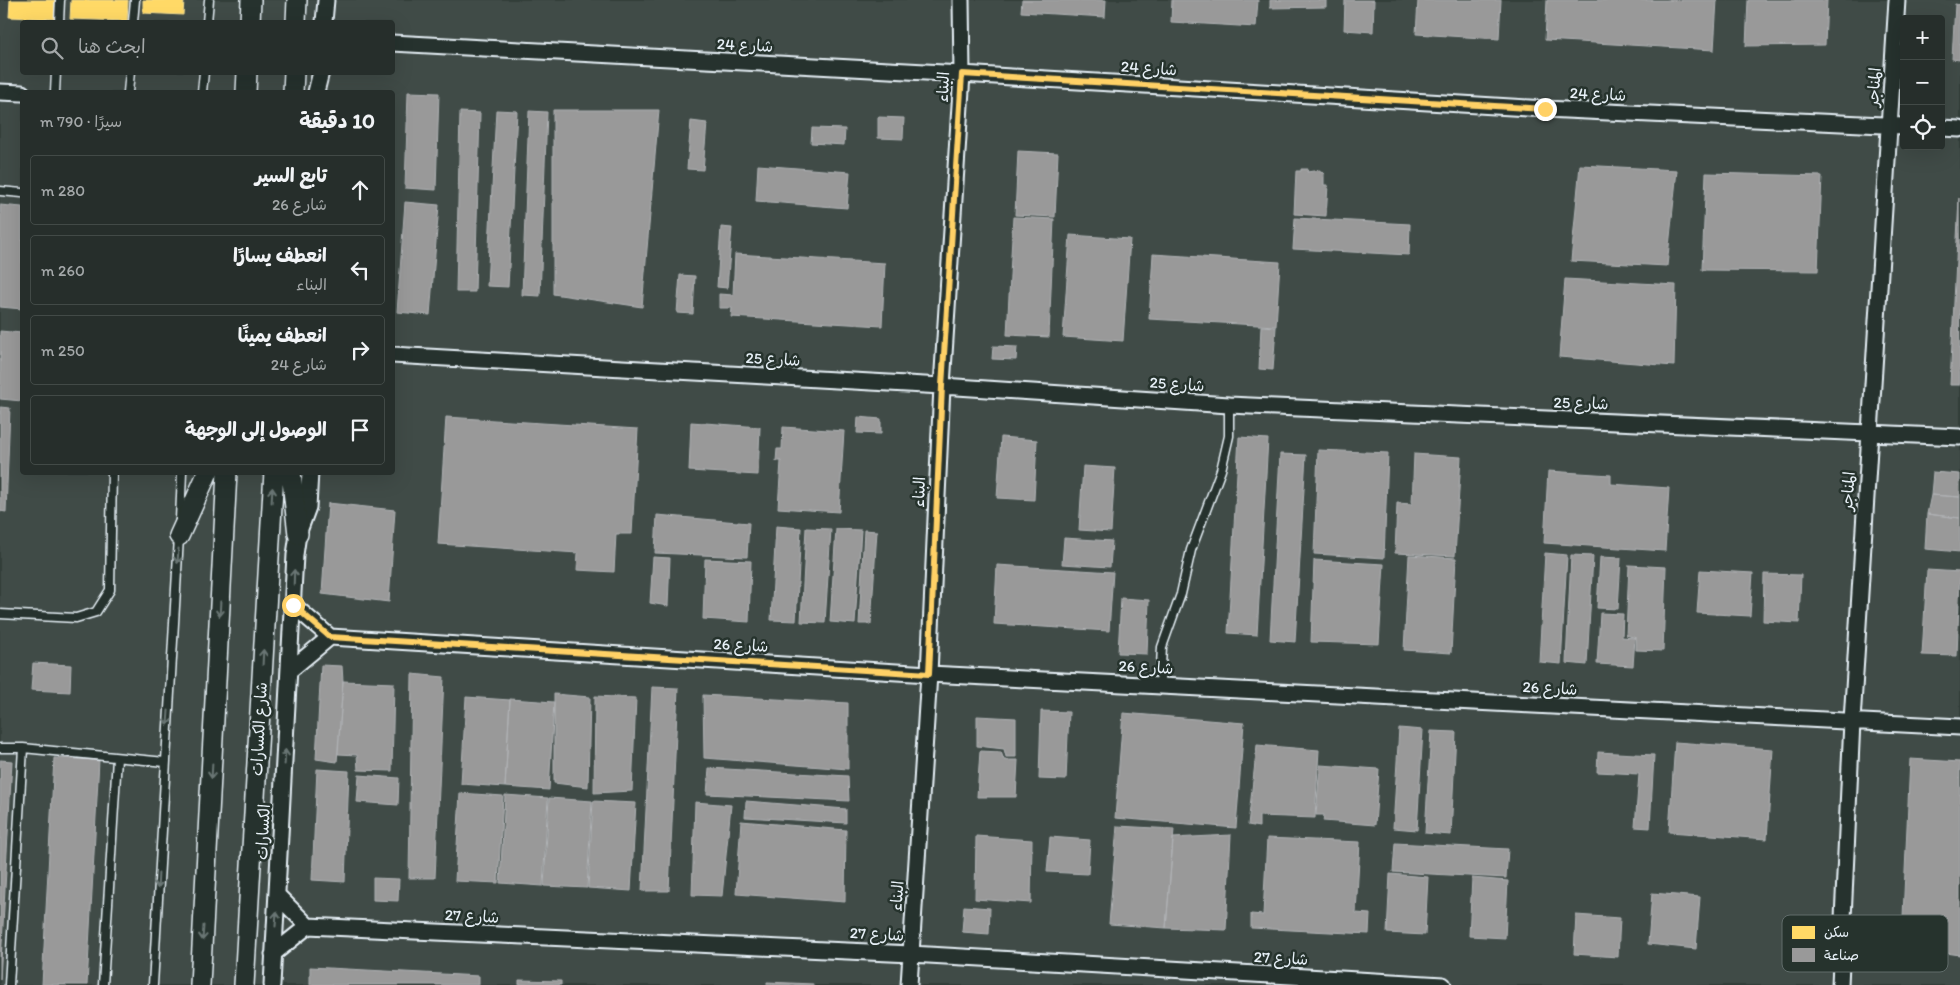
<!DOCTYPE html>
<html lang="ar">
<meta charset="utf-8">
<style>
body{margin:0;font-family:Itim,"Playpen Sans Arabic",sans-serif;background:#323a37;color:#f1f3f6;direction:rtl}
.controls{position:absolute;right:15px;top:15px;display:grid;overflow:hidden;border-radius:5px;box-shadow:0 5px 20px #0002}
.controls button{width:45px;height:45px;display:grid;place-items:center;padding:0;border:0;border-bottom:1px solid #424a47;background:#262e2b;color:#f1f3f6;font:25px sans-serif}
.stop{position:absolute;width:15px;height:15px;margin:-11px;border:4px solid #ffd166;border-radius:50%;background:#fff}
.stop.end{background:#ffd166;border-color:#fff;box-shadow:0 1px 5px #0008}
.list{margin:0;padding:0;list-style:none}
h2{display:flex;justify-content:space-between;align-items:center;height:65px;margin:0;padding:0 20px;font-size:21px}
h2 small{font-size:16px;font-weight:400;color:#a4a8a9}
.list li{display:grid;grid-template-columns:32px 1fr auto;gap:15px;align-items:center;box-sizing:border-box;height:70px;margin:0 10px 10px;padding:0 10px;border:1px solid #424a47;border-radius:5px}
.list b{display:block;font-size:19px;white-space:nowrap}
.list p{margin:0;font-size:16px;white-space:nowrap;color:#a4a8a9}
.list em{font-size:16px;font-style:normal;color:#a4a8a9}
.icon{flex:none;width:28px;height:28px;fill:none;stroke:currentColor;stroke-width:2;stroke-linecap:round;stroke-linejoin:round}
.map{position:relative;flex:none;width:1960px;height:985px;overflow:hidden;direction:ltr}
.search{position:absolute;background:#262e2b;box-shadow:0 5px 20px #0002;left:20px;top:20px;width:375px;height:55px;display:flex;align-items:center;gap:12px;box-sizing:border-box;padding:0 18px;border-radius:5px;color:#a4a8a9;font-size:19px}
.panel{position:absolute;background:#262e2b;box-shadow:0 5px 20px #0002;left:20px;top:90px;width:375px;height:385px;border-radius:5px;direction:rtl}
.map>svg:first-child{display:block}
</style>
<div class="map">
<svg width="1960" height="985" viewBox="0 0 1960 985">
<rect width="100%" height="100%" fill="#323e39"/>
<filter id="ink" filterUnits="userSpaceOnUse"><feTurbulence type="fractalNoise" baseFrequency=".02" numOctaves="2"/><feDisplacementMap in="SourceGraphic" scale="10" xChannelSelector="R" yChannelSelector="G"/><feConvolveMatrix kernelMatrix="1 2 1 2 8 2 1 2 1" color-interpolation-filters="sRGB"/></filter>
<g filter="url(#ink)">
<path fill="#3f4b46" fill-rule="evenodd" d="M0,0H1960V985H0ZM1904,19H1941V146H1904ZM22,22H392V72H22ZM22,92H392V472H22Z"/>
<path fill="#ffd966" stroke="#f8e092" d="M10,0H56L55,19L9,17Z
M71,0H128L127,21L70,19Z
M143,0H184L183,15L143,13Z"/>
<path fill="#999" stroke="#b1b3b6" d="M1022,0H1106L1105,17L1021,12Z
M1172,0H1258L1256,27L1171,22Z
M1270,0H1326V7L1270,8Z
M1345,0H1374L1373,32L1344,30Z
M1418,0H1501L1499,39L1416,34Z
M1547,0H1717L1714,50L1545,40Z
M1748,0H1827L1825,45L1746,46Z
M1955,4L1960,5V60L1952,59Z
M408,92L439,93L436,190L405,188Z
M496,110L517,111L508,287L487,286Z
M553,110H659L642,307L553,294Z
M529,111L547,112L540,296L522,295Z
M460,112L480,113L475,292H456Z
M878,117L904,118L903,139L878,138Z
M691,121L707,123L703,170L687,169Z
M812,128L845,129L844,145L811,143Z
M1018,151L1058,153L1055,217L1015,215Z
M758,165L850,172L847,208L756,201Z
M1580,165L1677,170L1667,266L1571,261Z
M1301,169H1308L1307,172L1320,170V172L1324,173V185H1328L1326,216L1294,214L1296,171H1301Z
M1706,173L1822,176L1818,271L1702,270Z
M1959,198L1960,385H1950Z
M405,202L439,205L430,315L397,312Z
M0,205L22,207V309L0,307Z
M1013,217L1054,219L1049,337L1007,335Z
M1295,218L1410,224L1409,255L1293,249Z
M721,227L732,228L727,288L717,287Z
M1070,235L1130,239L1123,341L1063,337Z
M735,254L885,263L882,326L731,317L732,308H719V294L733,295Z
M1153,254L1280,262L1276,326L1149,319Z
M680,275L695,276L693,314L677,313Z
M1565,279L1676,285L1674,366L1559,357Z
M1261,326L1276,327L1273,370L1259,369Z
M0,331L22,333V401L0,399Z
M993,346L1017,347L1016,360L992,359Z
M0,407L10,408L6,512L0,511Z
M446,417L638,429L632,534H616L614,572L577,570L578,553L438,544Z
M858,417L881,419V434L857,433Z
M691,422L760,427L758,475L689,471Z
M783,427L844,431L839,512L778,508L781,461H776L777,449H782Z
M1001,437L1037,440L1034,500L997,498Z
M1239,437L1268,439L1257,635L1228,633Z
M1318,450L1388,453L1384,558L1314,554Z
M1280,454L1306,455L1295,642L1270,640Z
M1414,454L1461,457L1455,556L1395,553L1397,503L1412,504Z
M1083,466L1115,468L1111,532L1079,530Z
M1548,471L1611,475V484L1669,488L1665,551L1544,543Z
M1933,472L1960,474V497L1931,495Z
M1931,495L1960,497V518L1927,514Z
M328,503L395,510L389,602L322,594Z
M1927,514L1960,518V552L1925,549Z
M657,515L749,523L747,557L655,553Z
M776,526L801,528L796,621L771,620Z
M806,528L831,529L825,623L801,622Z
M836,529L861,530L855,624L830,622Z
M864,530L877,531L871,624H859Z
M1064,538L1112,541L1110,567L1062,564Z
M1545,553L1567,555L1561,664L1539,662Z
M1409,555L1456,558L1451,653L1404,650Z
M1571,555L1593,556L1587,665L1566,663Z
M653,557L670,558L668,606L650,603Z
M1600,557L1621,558L1618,609L1597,608Z
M705,559L751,561L749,622L703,619Z
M1314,560L1384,564L1379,644L1311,642Z
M997,565L1113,572L1109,631L994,624Z
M1629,565L1666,567L1663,651L1636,650V638L1626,635Z
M1700,570L1753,573L1750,616L1697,613Z
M1927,570L1960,572L1957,656L1922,655Z
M1764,574L1801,575L1799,623L1763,621Z
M1121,598L1149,600L1147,654L1118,653Z
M1600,613L1623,614L1622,637L1635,638L1633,666L1597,664Z
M33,663L71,665L70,692L31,690Z
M321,665L342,666L343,681L337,762L316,759Z
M412,674L444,677L435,878H409Z
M343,681L394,683L392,771L358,770L357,755L338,754Z
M652,687L678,688L669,891H642Z
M554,694L590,697L588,787L554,783Z
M703,695L848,703V769L704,758Z
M595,696L636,698L632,791L594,793Z
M466,697L510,700L505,787L461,784Z
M510,699L554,702L549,790L505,787Z
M1041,711L1069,712L1066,780L1039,779Z
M1123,713L1244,723L1236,828L1115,818Z
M977,716L1016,718V757H1006L1004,749L977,746Z
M1399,728L1423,730L1417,830L1393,828Z
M1431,731L1456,732L1451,835L1425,833Z
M1675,742L1773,749L1767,839L1669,832Z
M1257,745L1319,750L1315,818L1259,816V827L1248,825Z
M980,751L1001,752L1004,760H1018L1016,797H977Z
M1598,752L1654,755L1650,828L1635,827L1639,774L1597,772Z
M54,758L99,760L87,985H42Z
M1910,759L1960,762V955L1932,951L1931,963L1901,962Z
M0,760L12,761L0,980Z
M1320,765L1379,769L1375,825L1323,821L1324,815H1316Z
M709,768L848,776L849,801L707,794Z
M317,769L349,771L345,882L312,880Z
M359,775L399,778L398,805L357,802Z
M460,793L503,796L498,883L455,881Z
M505,795L548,798L543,886L500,883Z
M549,798L592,801L587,888L544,886Z
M593,801L636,803L631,891L588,888Z
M746,801L846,809V823L745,817Z
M695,802L731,805L722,896L692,895Z
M741,821L846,830L845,902L736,894Z
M1117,826L1174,829L1166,928L1109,924Z
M1231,835L1226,930L1166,928L1173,838Z
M976,836L1032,840L1031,903L975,899Z
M1050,837L1090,840L1088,874L1047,872Z
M1267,838L1360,842L1356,913L1370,914L1369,934L1251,928V914L1263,915Z
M1395,843L1508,849L1506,878L1393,872Z
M1390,874L1428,877L1425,935L1387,933Z
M373,878L399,879L398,901L373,900Z
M1472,878L1508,881L1505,938L1469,936Z
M1652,893L1700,897L1696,949L1648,944Z
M964,906L990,908L989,934L962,932Z
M1576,915L1620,918L1618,957L1574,954Z
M310,967L479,976V985H310Z
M519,980L561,981V985H519Z
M767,982L813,984V985H767Z"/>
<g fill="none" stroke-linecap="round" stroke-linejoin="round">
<defs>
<path id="service" d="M59,22L60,0
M133,22L135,0
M207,22L209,0
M55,92L56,72
M128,92L130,72
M202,92L204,72
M0,191L22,193
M180,520L182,472
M0,614L76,618L96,612L110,590L112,472
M1160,685L1162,647L1181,594L1191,550L1221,470L1229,436V405
M0,748H23L165,762
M9,985L23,748
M103,985L117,758
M153,985L179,537"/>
<path id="minor" d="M324,22L326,0
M392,43L962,74L1545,109L1904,126
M0,92L22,93
M316,92L321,72
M1941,128L1960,129
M392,355L942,386L1229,405L1960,437
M293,605L330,637L929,674L1960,727
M289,671L330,637
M277,895L308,926L911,954L1443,985
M273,954L308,926
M272,985L295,555L298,534L308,507L310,472
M909,985L929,674L942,386L962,74L961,0
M1840,985L1852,721L1897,0"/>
<path id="tertiary" d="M250,22L251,0
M296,22L297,0
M246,92L247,72
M293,92L294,72
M291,472L298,534
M179,536L208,472
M200,985L227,472
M244,985L274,472"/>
</defs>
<use href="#service" stroke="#e8f1f8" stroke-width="11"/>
<use href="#minor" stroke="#e8f1f8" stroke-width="19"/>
<use href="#tertiary" stroke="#e8f1f8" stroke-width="22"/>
<use href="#service" stroke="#26332d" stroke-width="8"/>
<use href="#minor" stroke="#26332d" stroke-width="15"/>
<use href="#tertiary" stroke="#26332d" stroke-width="19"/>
</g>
<defs><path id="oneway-shaft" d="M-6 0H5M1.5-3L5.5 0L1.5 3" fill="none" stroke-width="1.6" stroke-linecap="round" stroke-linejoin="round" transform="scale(1.25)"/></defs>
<g stroke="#6a7674">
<use href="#oneway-shaft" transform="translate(272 495) rotate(-87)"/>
<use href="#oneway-shaft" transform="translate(178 556) rotate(94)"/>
<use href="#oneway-shaft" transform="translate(294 577) rotate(-88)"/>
<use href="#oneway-shaft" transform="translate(220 609) rotate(93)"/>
<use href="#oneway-shaft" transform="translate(263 657) rotate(-87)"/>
<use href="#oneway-shaft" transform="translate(168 718) rotate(94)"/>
<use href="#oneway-shaft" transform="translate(285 757) rotate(-87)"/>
<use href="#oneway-shaft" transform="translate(212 771) rotate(93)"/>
<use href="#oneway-shaft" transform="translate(158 881) rotate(93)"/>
<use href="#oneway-shaft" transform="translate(276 919) rotate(-86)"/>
<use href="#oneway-shaft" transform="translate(203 933) rotate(94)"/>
</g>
</g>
<g fill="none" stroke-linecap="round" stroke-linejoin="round" filter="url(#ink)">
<path stroke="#ffd166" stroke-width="6" d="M293,605L330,637L929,674L942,386L962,74L1545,109"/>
</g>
<g text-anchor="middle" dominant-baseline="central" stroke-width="5" stroke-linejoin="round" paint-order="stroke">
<g font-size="16" fill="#e8f1f8" stroke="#26332d">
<text transform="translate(745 45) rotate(3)">شارع 24</text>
<text transform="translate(1149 68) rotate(4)">شارع 24</text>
<text transform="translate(943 87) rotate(-87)">البناء</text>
<text transform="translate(1874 87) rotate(-86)">المناجر</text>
<text transform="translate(1598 94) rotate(3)">شارع 24</text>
<text transform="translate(773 359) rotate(3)">شارع 25</text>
<text transform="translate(1177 384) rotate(4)">شارع 25</text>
<text transform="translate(1581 403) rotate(2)">شارع 25</text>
<text transform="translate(1848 491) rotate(-86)">المناجر</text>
<text transform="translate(919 492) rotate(-88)">البناء</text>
<text transform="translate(741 645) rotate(3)">شارع 26</text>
<text transform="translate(1146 667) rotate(3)">شارع 26</text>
<text transform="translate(1550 688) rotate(3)">شارع 26</text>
<text transform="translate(259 729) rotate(-87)">شارع الكسارات</text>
<text transform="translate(263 832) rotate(-87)">الكسارات</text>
<text transform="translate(897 896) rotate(-86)">البناء</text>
<text transform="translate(472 916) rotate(3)">شارع 27</text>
<text transform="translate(877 934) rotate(3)">شارع 27</text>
<text transform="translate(1281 958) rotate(3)">شارع 27</text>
</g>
</g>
<rect x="1782" y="915" width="166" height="57" rx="8" fill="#26332d" stroke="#606c6a" stroke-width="1"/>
<rect x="1792" y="926" width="23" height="13" fill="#ffd966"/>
<rect x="1792" y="948" width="23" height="14" fill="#999"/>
<g font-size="14" fill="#e8f1f8">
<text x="1824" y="937">سكن</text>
<text x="1824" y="960">صناعة</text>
</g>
</svg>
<div class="controls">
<button>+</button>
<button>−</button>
<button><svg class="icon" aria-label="locate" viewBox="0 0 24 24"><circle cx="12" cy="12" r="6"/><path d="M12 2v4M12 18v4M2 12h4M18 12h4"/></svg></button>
</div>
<div class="stop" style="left:293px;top:605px"></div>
<div class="stop end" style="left:1545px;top:109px"></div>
<div class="search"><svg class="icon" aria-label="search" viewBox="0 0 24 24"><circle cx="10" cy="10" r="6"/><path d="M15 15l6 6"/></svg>ابحث هنا</div>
<section class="panel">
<h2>10 دقيقة<small>سيرًا · 790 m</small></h2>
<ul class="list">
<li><svg class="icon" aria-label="ahead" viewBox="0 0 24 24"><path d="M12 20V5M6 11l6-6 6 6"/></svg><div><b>تابع السير</b><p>شارع 26</p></div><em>280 m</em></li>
<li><svg class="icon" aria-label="left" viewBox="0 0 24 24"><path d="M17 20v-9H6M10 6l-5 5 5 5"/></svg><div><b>انعطف يسارًا</b><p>البناء</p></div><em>260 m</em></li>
<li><svg class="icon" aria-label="right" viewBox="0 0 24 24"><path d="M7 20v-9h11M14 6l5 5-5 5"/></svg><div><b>انعطف يمينًا</b><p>شارع 24</p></div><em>250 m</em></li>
<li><svg class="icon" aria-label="arrive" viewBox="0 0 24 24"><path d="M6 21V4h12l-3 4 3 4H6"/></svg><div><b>الوصول إلى الوجهة</b></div></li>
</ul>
</section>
</div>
